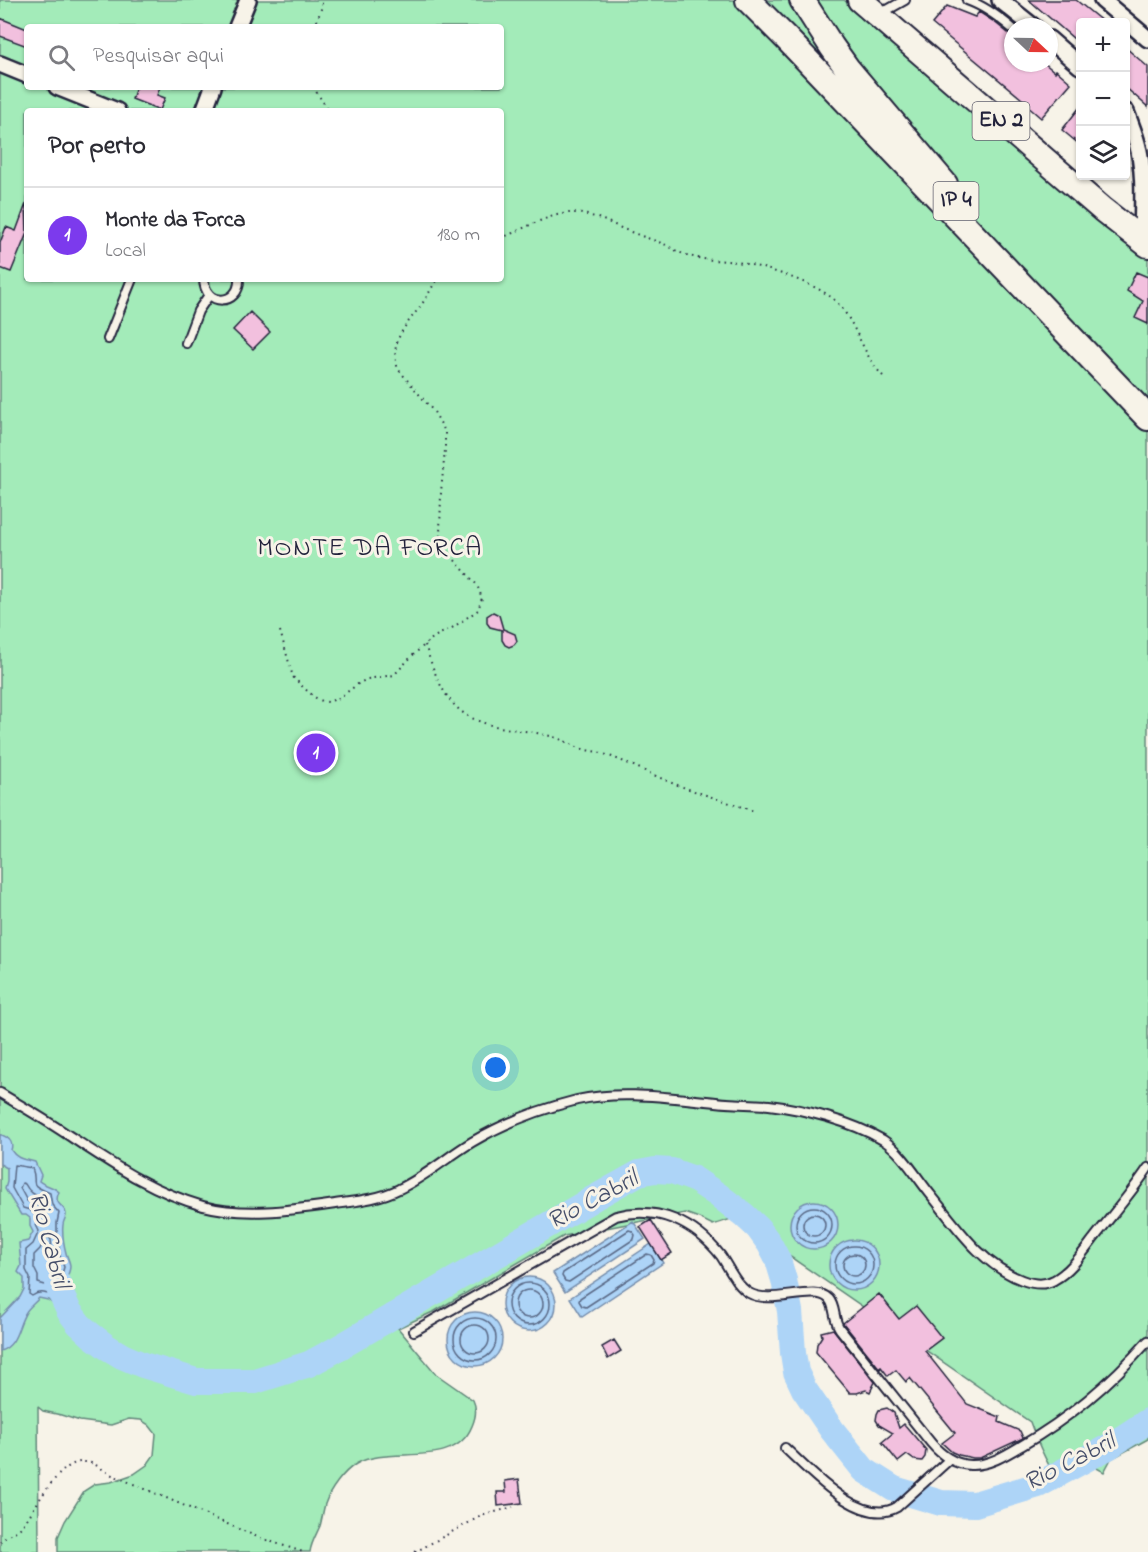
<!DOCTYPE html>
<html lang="pt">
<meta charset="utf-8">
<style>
body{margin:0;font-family:"Indie Flower",sans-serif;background:#f2f2f3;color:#2b2b33}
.controls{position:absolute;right:18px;top:18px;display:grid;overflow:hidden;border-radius:6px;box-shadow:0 2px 4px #0004}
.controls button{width:54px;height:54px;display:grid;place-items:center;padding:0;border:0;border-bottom:2px solid #e1e1e2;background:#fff;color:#2b2b33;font:30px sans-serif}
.compass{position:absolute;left:1004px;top:18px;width:54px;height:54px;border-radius:50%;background:#fff;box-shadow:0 2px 4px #0004;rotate:112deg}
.you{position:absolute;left:496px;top:1068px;width:21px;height:21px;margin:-15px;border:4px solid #fff;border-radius:50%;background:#1a73e8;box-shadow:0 0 0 9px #1a73e833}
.badge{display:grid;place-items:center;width:39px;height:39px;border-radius:50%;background:#7c3aed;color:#fff;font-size:20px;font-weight:700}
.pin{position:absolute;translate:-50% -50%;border:3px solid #fff;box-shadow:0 2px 6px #0006}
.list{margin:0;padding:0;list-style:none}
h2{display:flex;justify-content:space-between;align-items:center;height:78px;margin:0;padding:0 24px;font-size:26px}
h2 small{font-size:20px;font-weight:400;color:#7c7c81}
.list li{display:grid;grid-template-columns:39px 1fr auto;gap:18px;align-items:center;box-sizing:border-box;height:96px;padding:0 24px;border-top:2px solid #e1e1e2}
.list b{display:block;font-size:22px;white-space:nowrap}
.list p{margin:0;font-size:20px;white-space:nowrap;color:#7c7c81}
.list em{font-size:20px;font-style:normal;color:#7c7c81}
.icon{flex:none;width:33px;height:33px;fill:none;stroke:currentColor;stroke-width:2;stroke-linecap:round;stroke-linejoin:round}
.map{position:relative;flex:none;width:1148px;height:1552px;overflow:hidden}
.search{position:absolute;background:#fff;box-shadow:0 2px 4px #0004;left:24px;top:24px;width:480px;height:66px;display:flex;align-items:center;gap:15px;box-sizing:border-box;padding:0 21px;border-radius:6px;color:#7c7c81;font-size:22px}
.panel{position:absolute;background:#fff;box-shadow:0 2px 4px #0004;left:24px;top:108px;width:480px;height:174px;border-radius:6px}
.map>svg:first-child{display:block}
</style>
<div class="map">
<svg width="1148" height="1552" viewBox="0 0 1148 1552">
<rect width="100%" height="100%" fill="#f7f3e8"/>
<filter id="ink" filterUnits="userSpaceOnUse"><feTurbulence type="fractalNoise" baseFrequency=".0167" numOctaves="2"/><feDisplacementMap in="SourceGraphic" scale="12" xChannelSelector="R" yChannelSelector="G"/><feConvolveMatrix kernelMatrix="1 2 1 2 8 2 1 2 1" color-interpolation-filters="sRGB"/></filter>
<g filter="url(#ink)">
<path fill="#a3ebb9" stroke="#62867a" stroke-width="1.5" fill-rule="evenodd" d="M0,0H844L1119,237L1148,243V1439L1111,1459L1104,1472L1095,1467L1061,1485C1047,1465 1038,1444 1030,1422L734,1218L713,1225L699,1218L685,1213L564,1236L435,1311L398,1328L436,1374L473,1400C477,1408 476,1417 472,1426C454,1471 389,1444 356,1464C343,1472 330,1490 325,1504C323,1511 322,1519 320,1526C316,1535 311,1543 310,1552H58V1537L65,1521L84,1491L95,1484L111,1482L134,1474L147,1465L154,1455L156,1434L149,1425L141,1420L129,1419L111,1425L103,1424L80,1421L61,1415L43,1411L38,1407L39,1552H0ZM27,27H501V87H27ZM27,111H501V279H27Z"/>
<path fill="#add4f7" stroke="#758dac" stroke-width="1.5" d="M0,1135H2C9,1138 14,1142 11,1150C17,1160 25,1159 35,1162L41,1175L39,1181C45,1186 53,1186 59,1192C52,1207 67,1204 66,1216C65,1219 63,1222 63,1225C62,1233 64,1245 66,1253C67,1257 70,1262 70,1266C70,1271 68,1275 66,1279C62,1291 68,1300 74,1309L69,1317L48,1300L39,1298C35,1303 29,1307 26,1312C17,1326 18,1345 0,1351V1318L20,1297L24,1289V1278L18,1272L21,1266L19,1243L28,1241L33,1232L30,1226V1218L26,1215H21L5,1189L7,1182V1168L0,1164Z
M790 1225a24 24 0 1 1 48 0a24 24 0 1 1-48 0Z
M633,1221L645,1239L565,1292L553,1273Z
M829 1265a25 25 0 1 1 50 0a25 25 0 1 1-50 0Z
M651,1244L663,1263L582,1317L570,1298Z
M502 1304a27 27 0 1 1 54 0a27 27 0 1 1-54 0Z
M448 1339a27 27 0 1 1 54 0a27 27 0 1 1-54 0Z"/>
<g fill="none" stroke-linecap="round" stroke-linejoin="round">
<path stroke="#5a6986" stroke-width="1.5" d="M14,1165L32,1168C39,1186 25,1182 50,1193L52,1205L59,1213L57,1223V1234L60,1256L64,1267L60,1281V1296L58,1298C48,1295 42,1289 32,1296L29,1294L30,1278L26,1270V1250L33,1244L39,1231L36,1225L35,1215L30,1210L23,1208L12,1188Z
M22,1183L25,1184C29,1192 34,1195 42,1198L44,1205L43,1208H40L33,1203L27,1201L20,1188Z
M796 1225a18 18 0 1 1 36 0a18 18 0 1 1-36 0Z
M803 1225a11 11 0 1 1 22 0a11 11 0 1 1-22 0Z
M629,1230L632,1231L635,1235L634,1239L569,1282L565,1281L562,1276L563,1273Z
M49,1237L51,1240L53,1258L56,1267L52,1284L49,1286L38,1283V1276L34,1268V1255L40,1249L45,1238Z
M835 1265a19 19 0 1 1 38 0a19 19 0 1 1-38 0Z
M843 1265a11 11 0 1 1 22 0a11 11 0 1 1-22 0Z
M647,1254L651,1255L654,1260L653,1263L586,1307L582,1306L579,1301L580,1298Z
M508 1304a21 21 0 1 1 42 0a21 21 0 1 1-42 0Z
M515 1304a14 14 0 1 1 28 0a14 14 0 1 1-28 0Z
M454 1339a21 21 0 1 1 42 0a21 21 0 1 1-42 0Z
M461 1339a14 14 0 1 1 28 0a14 14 0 1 1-28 0Z"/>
<path stroke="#add4f7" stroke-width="26" d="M58,1284L60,1292L69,1311L79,1324L91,1335L107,1347L122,1356L143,1365L196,1381H255L309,1364L335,1350L594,1198L639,1173L655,1170L672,1171L694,1179L718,1195L744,1215L758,1228L769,1243L778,1260L784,1280L790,1311L793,1353L796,1372L804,1389L832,1430L864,1470L894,1489L941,1503L975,1504L1038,1485L1110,1446L1148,1421"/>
</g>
<path fill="#f2c0de" stroke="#22223b" stroke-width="1.5" d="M1029,0H1076L1103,22H1080V44Z
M947,6L975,17L979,12L993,21L1013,37V63H1044L1055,72L1056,70L1071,83L1041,118L1026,105L1028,104L932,24Z
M0,18L27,29V46L0,36Z
M1125,47L1148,67V107L1125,87Z
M136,87H160L157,95L165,98L160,110L132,99Z
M1080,107V145L1062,130Z
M26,204L27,233L11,272L0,268V243L6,227L16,231Z
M1136,272L1148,277V324L1135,318L1143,301L1127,291Z
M250,312L270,332L253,349L233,330Z
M493,612L499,615L503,629L515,634L517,641L514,645L509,647L505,645L502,640V630L490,627L487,623V616Z
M651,1220L672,1253L661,1260L640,1227Z
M879,1294L899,1319L916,1306L942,1338L925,1351L967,1404L1000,1417L999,1422L1020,1431L1023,1438L980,1458H973L959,1455L952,1452L942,1443L955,1433L910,1378L906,1382L896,1370L888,1376L881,1367L880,1369L843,1323Z
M833,1329L875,1382L870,1392L866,1390L857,1393H850L816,1352L817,1344L822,1336L821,1332Z
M614,1340L621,1351L608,1359L602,1347Z
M887,1408L894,1413L899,1428L904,1424L926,1450L925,1457L922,1461L914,1460L907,1455L898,1462L882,1442L893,1433L879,1425L876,1420L877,1414L879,1410Z
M519,1479L522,1503L498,1506L497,1492H506L505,1481Z"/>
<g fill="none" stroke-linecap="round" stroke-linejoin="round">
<defs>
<path id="service" d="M967,0C984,6 999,17 1013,29
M882,13L905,0
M204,279C204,307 240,306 239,279
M108,339L132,279
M186,343L198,311L209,295
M0,1093C23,1107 46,1120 68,1135C111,1163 152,1192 203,1206C245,1217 292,1210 335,1204C357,1201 379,1199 399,1189C425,1177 447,1157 472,1142C504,1123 541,1109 577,1100C621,1090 671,1098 716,1102C734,1104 751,1104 769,1105C804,1109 853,1122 883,1140C902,1152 917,1178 931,1195C957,1227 982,1265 1022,1280C1033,1284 1044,1286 1054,1280C1071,1271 1084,1251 1095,1237C1113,1214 1132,1192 1148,1168
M414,1331L616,1216C658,1205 695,1223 721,1256C729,1268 736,1285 749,1293C771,1306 816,1284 829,1299C836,1307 833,1320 840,1329L931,1443C941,1455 954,1464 970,1465C988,1466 1006,1455 1021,1446C1070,1418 1111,1383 1148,1341
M785,1448C809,1470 861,1528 897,1507L950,1459"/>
<path id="minor" d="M1000,0L1034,27
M1102,0L1148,39
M237,27L248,0
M1049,39L1080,66
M0,64L27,75
M57,87L117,111
M204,111L213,87
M1126,112C1130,122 1134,132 1137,143C1146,174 1142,210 1142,242"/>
<path id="primary" d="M860,0L1103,210L1148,245"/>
<path id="trunk" d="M748,0L786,38L1148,418
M802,0L832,47L847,68L945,184"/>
</defs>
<use href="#service" stroke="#22223b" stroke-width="12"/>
<use href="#minor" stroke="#22223b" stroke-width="20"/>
<use href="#primary" stroke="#22223b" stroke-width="28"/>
<use href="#trunk" stroke="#22223b" stroke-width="28"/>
<path stroke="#22223b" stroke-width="2" stroke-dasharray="1.5 4.5" stroke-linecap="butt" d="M315,27L322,6V0
M313,87L329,111
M501,238C522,230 551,212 574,213C591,214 606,221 621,228C635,234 650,239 664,244C670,247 677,252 684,254C704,262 722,259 742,263C767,268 811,282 831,297C855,316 861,354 883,376
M280,631L293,677L305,689L316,698L322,701L328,702L339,698L358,684L367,679L394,675L414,654L434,637L452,628L478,610L482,598L477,585L444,548L440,534L441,492L445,450V431L434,412L398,369C389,342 404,328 419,308C426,299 431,289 437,279
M425,645C433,668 441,696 462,712C491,733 530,727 562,740C569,743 576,747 583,749C589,751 595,751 601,753C625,761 648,773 672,783C699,793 727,802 754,811
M0,1542C6,1534 16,1533 22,1526C36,1508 59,1459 85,1462C94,1462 103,1470 110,1474L260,1538L303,1552
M415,1552L481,1516L513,1507"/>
<use href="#service" stroke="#f7f3e8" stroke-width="8"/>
<use href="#minor" stroke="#f7f3e8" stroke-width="15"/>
<use href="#primary" stroke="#f7f3e8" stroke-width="24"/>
<use href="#trunk" stroke="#f7f3e8" stroke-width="24"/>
</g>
</g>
<g text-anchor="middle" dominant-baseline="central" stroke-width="6" stroke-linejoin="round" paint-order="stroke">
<g fill="#f7f3e8" stroke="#62616f" stroke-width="1.5">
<rect x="972.5" y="102" width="57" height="38" rx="4.5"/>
<rect x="933.5" y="182" width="45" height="38" rx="4.5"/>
</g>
<g font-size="22" font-weight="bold" fill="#22223b">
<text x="1001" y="121">EN 2</text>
<text x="956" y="201">IP 4</text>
</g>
<g font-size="26" letter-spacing="1.5" fill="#22223b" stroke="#f7f3e8">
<text x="370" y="549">MONTE DA FORCA</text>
</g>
<g font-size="26" font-style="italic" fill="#454e6a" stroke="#f7f3e8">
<text transform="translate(593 1201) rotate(-28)">Rio Cabril</text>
<text transform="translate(48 1240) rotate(75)">Rio Cabril</text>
<text transform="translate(1070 1463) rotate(-27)">Rio Cabril</text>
</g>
</g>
</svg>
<div class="controls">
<button>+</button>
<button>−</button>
<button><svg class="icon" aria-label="layers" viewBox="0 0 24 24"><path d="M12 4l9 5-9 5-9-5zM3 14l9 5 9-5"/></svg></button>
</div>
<svg class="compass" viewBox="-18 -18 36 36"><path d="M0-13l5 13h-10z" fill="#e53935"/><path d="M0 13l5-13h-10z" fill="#7c7c81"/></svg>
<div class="you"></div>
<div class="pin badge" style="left:316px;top:753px">1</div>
<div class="search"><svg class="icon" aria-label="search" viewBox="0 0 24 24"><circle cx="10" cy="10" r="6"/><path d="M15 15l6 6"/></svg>Pesquisar aqui</div>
<section class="panel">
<h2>Por perto<small></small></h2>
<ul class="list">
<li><span class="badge">1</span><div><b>Monte da Forca</b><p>Local</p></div><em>180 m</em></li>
</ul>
</section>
</div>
